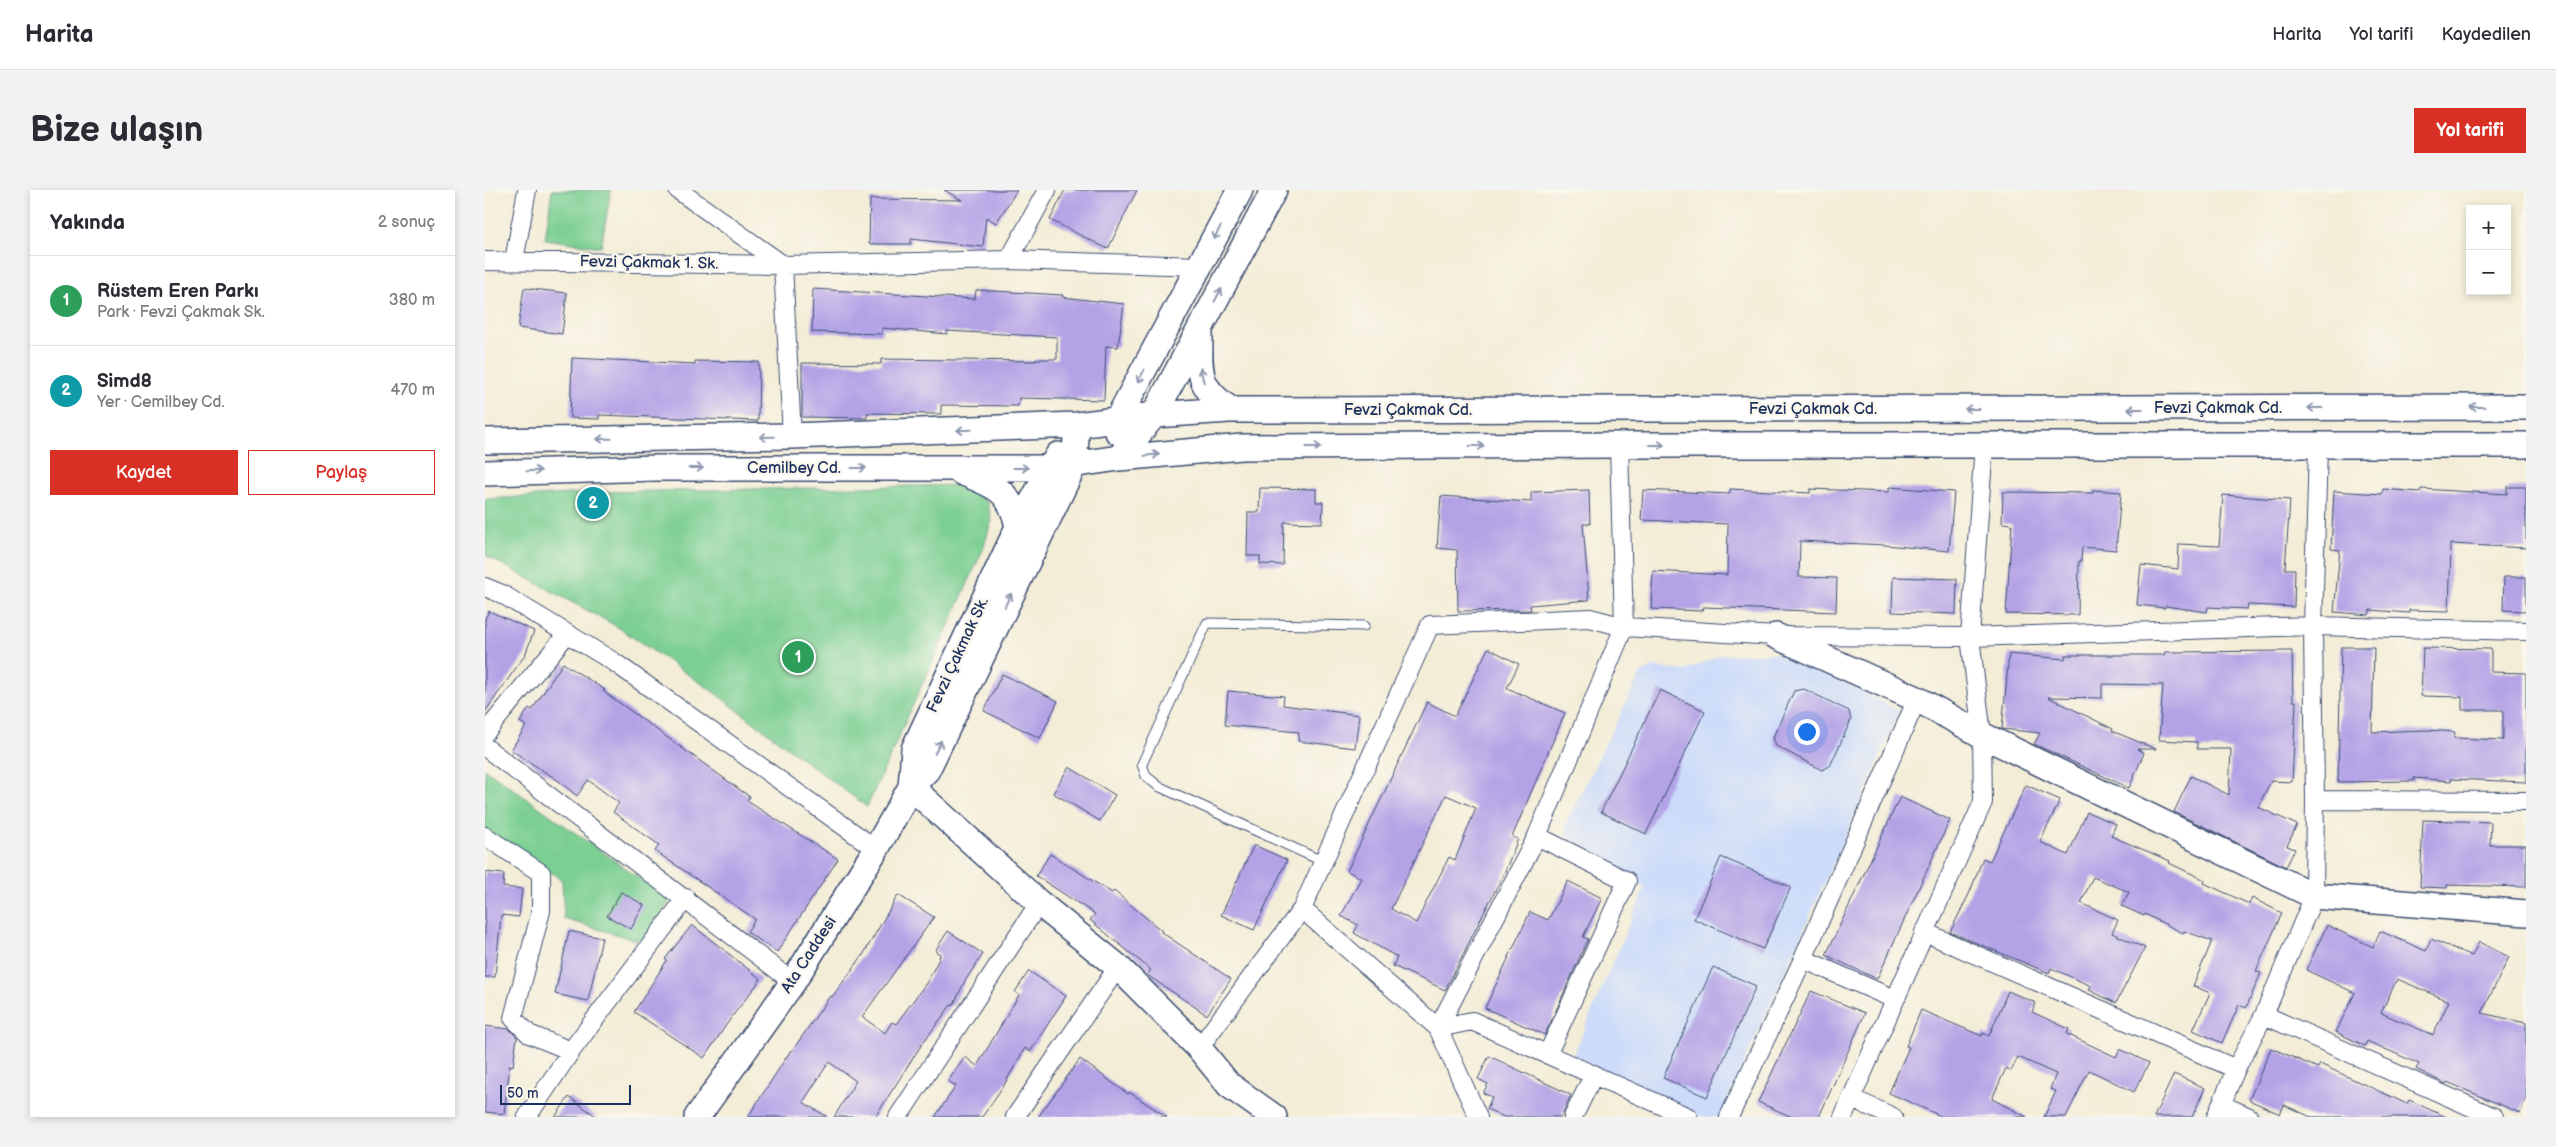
<!DOCTYPE html>
<html lang="tr">
<meta charset="utf-8">
<style>
body{margin:0;font-family:"Balsamiq Sans",sans-serif;background:#f2f2f3;color:#2b2b33}
.controls{position:absolute;right:15px;top:15px;display:grid;overflow:hidden;border-radius:0px;box-shadow:0 2px 8px #0003}
.controls button{width:45px;height:45px;display:grid;place-items:center;padding:0;border:0;border-bottom:1px solid #e1e1e2;background:#fff;color:#2b2b33;font:25px sans-serif}
.scale{position:absolute;left:15px;bottom:12px;width:131px;box-sizing:border-box;padding-left:5px;border:2px solid #1b2f5e;border-top:0;font-size:14px;line-height:18px;white-space:nowrap;color:#1b2f5e;-webkit-text-stroke:4px #fbf7ec;paint-order:stroke}
.you{position:absolute;left:1321px;top:541px;width:18px;height:18px;margin:-12px;border:4px solid #fff;border-radius:50%;background:#1a73e8;box-shadow:0 0 0 8px #1a73e833}
.badge{display:grid;place-items:center;width:32px;height:32px;border-radius:50%;background:#d93025;color:#fff;font-size:16px;font-weight:700}
.pin{position:absolute;translate:-50% -50%;border:2px solid #fff;box-shadow:0 1px 5px #0006}
.list{margin:0;padding:0;list-style:none}
h2{display:flex;justify-content:space-between;align-items:center;height:65px;margin:0;padding:0 20px;font-size:21px}
h2 small{font-size:16px;font-weight:400;color:#7c7c81}
.list li{display:grid;grid-template-columns:32px 1fr auto;gap:15px;align-items:center;box-sizing:border-box;height:90px;padding:0 20px;border-top:1px solid #e1e1e2}
.list b{display:block;font-size:19px;white-space:nowrap}
.list p{margin:0;font-size:16px;white-space:nowrap;color:#7c7c81}
.list em{font-size:16px;font-style:normal;color:#7c7c81}
.actions{display:flex;gap:10px;padding:15px 20px}
.actions a{flex:1;padding:11px 0;border:1px solid #d93025;border-radius:0px;text-align:center;font-size:18px;color:#d93025}
.actions .main{background:#d93025;color:#fff}
.map{position:relative;flex:none;width:2041px;height:927px;overflow:hidden;border-radius:0px}
header{display:flex;align-items:center;gap:30px;box-sizing:border-box;height:70px;padding:0 25px;background:#fff;border-bottom:1px solid #e1e1e2}
header strong{font-size:24px}
nav{display:flex;gap:28px;margin-inline-start:auto;font-size:18px}
.intro{display:flex;align-items:center;justify-content:space-between;box-sizing:border-box;height:120px;padding:0 30px}
h1{margin:0;font-size:35px}
.button{padding:12px 22px;border-radius:0px;background:#d93025;color:#fff;font-size:18px;font-weight:700}
main{display:flex;gap:30px;padding:0 30px}
aside{flex:1;background:#fff;border-radius:0px;box-shadow:0 2px 8px #0003}
.map>svg:first-child{display:block}
</style>
<header>
<strong>Harita</strong>
<nav><a>Harita</a><a>Yol tarifi</a><a>Kaydedilen</a></nav>
</header>
<div class="intro"><h1>Bize ulaşın</h1><a class="button">Yol tarifi</a></div>
<main>
<aside>
<h2>Yakında<small>2 sonuç</small></h2>
<ul class="list">
<li><span class="badge" style="background:#2e9e5b">1</span><div><b>Rüstem Eren Parkı</b><p>Park · Fevzi Çakmak Sk.</p></div><em>380 m</em></li>
<li><span class="badge" style="background:#0f9aa8">2</span><div><b>Simd8</b><p>Yer · Cemilbey Cd.</p></div><em>470 m</em></li>
</ul>
<div class="actions"><a class="main">Kaydet</a><a>Paylaş</a></div>
</aside>
<div class="map">
<svg width="2041" height="927" viewBox="0 0 2041 927">
<rect width="100%" height="100%" fill="#fbf7ec"/>
<filter id="ink" filterUnits="userSpaceOnUse"><feTurbulence type="fractalNoise" baseFrequency=".02" numOctaves="2"/><feDisplacementMap in="SourceGraphic" scale="10" xChannelSelector="R" yChannelSelector="G"/><feConvolveMatrix kernelMatrix="1 2 1 2 8 2 1 2 1" color-interpolation-filters="sRGB"/></filter>
<filter id="wash" filterUnits="userSpaceOnUse"><feTurbulence type="fractalNoise" baseFrequency=".0096" numOctaves="4" result="noise"/><feDisplacementMap in="SourceGraphic" scale="20" xChannelSelector="R" yChannelSelector="G"/><feGaussianBlur stdDeviation="1.12" result="paint"/><feColorMatrix in="noise" values="0 0 0 0 0 0 0 0 0 0 0 0 0 0 0 0 0 1.4 0 .05"/><feComposite in="paint" operator="in"/></filter>
<g filter="url(#wash)">
<rect width="100%" height="100%" fill="#f3edd7"/>
<path fill="#ccdbf9" d="M1301,463L1321,471L1414,521L1380,602L1235,927H1216L1087,868L1160,697L1087,653L1080,646V635L1156,483L1168,477L1200,481L1236,465Z"/>
<path fill="#7bcf93" stroke="#4b7f78" d="M67,0H126L116,57L60,49Z
M478,295L502,312L507,330L497,362L382,617L223,498L131,436L0,365V309L118,302Z
M0,579L185,710L161,753L79,729L77,690L0,639Z"/>
<g id="blocks">
<path fill="#b3a3e6" fill-rule="evenodd" d="M459,0H532L511,33L501,27L498,57L426,49V54H384L385,9L477,10Z
M580,0H652L623,59L565,30Z
M39,98L82,103L77,144L33,138Z
M328,99L490,109L491,100L578,105L577,107L639,114L633,157L621,156L619,210L534,208L533,216L456,215V224L382,223V228L317,227V173L396,174V169L551,171V169H572V147L462,141V144L397,138V144L327,142Z
M87,168L210,174V171L274,172L273,231L114,225V229L85,228Z
M1404,297L1469,302L1464,361L1400,355L1315,351L1314,387L1352,388L1351,422L1218,417L1217,421L1166,419L1168,381L1242,385L1243,334L1156,330L1158,300L1245,304V299L1325,303V299L1404,302Z
M2022,297H2041V358L1966,354L1964,421L1924,420V423L1885,420L1884,425L1849,422L1855,360L1846,359L1849,301L1897,304L1898,299L1935,302L1936,299L2022,304Z
M775,298L831,299V312H838L837,333L799,332L798,375L775,374V366H762L763,322H774Z
M1104,300L1105,334H1098L1104,410L1045,415L1046,420L973,421L972,360L952,358L956,306L1046,312V302Z
M1608,300L1636,302L1631,360L1597,357L1596,372L1594,371L1593,425L1521,424L1527,334L1517,333L1518,302L1608,303Z
M1738,305L1805,310L1800,379H1810L1809,417L1763,415L1762,419L1723,417L1722,422L1680,416V418L1652,415L1656,375L1693,379L1694,354L1734,356Z
M1408,387L1472,389L1471,424L1407,422Z
M2019,387H2041V421L2018,420Z
M4,421L49,441L40,465L0,522V429Z
M1856,457H1889L1887,542L1942,540L1970,542L1969,548L2018,550V520H1977V507L1936,506L1938,458L2006,459V482L2041,483V592L1966,589V591L1929,588V591L1853,592Z
M1003,458L1034,474L1022,498L1080,523L1027,647L1033,649L1020,681L960,800L908,776L912,767L869,743L873,735L856,726L876,688L862,681L942,512L970,526ZM961,605L991,618L970,670L964,667L931,733L906,719Z
M1807,461L1808,511H1811L1807,592L1786,591L1773,617L1812,635L1802,656L1810,659L1801,677L1689,622L1706,586L1744,605L1746,559H1712V552L1674,550L1678,495L1617,494V508L1563,507L1628,539L1627,541L1671,559H1652L1659,563L1644,598L1549,554L1555,543L1517,539L1524,464L1580,469V465H1679L1680,462Z
M78,473L120,500L118,501L265,607L262,611L353,669L292,762L262,742L270,729L170,661L174,655L128,622L134,613L103,590L92,606L74,591L26,560L41,536L35,532L44,518L47,520Z
M517,484L573,511L555,548L499,521Z
M1319,499L1364,521L1366,530L1345,576L1337,580L1291,556L1288,547L1309,501Z
M1175,500L1220,521L1161,644L1116,622Z
M743,501L799,506L798,515L874,525L870,558L813,551L814,542L740,535Z
M584,577L630,605L615,631L568,603Z
M1541,595L1575,610L1555,652L1583,665L1602,622L1631,634L1626,646L1685,671L1684,673L1720,690L1719,693L1764,714L1767,708L1797,723L1771,781L1776,783L1761,818L1754,815L1737,853L1708,840L1725,803L1708,796L1727,751L1699,741L1698,743L1660,724L1659,726L1637,716L1644,702L1608,687L1596,713L1633,730L1627,743L1660,758L1631,813L1604,800L1606,796L1566,778L1564,783L1465,742L1485,702L1498,668L1505,671Z
M1415,607L1465,630L1392,789L1341,765Z
M1938,630L2006,632L2005,655H2041V697L1962,695V698L1935,697Z
M769,655L802,670L769,740L736,725Z
M565,664L627,703L629,701L677,741L676,742L746,789L722,825L662,785L666,780L605,730L610,724L551,686Z
M1236,667L1306,697L1278,759L1209,729Z
M0,682L19,684L18,697L37,699L34,727L16,725L10,787H0Z
M1083,691L1117,708L1098,747L1103,749L1060,845L1000,818L1045,722L1063,730Z
M136,702L159,715L146,739L122,726Z
M413,705L449,727L377,827L400,843L407,832L411,834L442,792L454,769L455,764L450,761L463,741L498,764L480,791L468,816L466,815L437,854L390,927H349L371,891L344,872L318,912L342,927H263L306,860L307,861L345,806L347,807L378,765Z
M207,735L276,789L246,828L219,868L149,822L182,770L180,769Z
M1842,735L1888,757L1895,741L1941,761L1946,749L1987,766L1994,752L2024,767L1997,823L2041,833V908L2035,923L1962,892L1961,894L1931,879L1934,874L1882,851L1880,856L1851,842L1870,803L1821,780ZM1912,789L1964,811L1948,845L1896,823Z
M84,741L117,748L103,811L70,804Z
M1228,777L1271,796L1222,907L1178,888Z
M544,781L581,806L545,862L540,858L519,895L497,927H450L471,896L463,891L480,867L492,876L534,805L530,802Z
M1326,801L1380,823L1334,927H1307L1273,912Z
M1523,801L1551,813L1547,822L1584,839L1582,844L1631,867L1635,859L1664,873L1649,902L1604,880L1581,927H1559L1571,901L1565,899L1571,884L1533,867L1526,881L1521,878L1507,909L1542,927H1458L1404,903L1424,857L1421,856L1436,820L1497,846L1498,843L1504,846Z
M0,836L24,839L32,847L28,876L25,875L19,924L0,922Z
M1786,858L1833,878L1835,874L1922,914L1924,910L1961,927H1826L1799,915L1795,924L1764,910Z
M1004,866L1086,905L1076,927H1019L1002,919L1007,907L998,903L1003,894L993,889Z
M595,869L643,904L644,902L682,927H553Z
M1689,884L1720,898L1707,927H1669Z
M84,907L112,927H70Z"/>
</g>
</g>
<g filter="url(#ink)">
<use href="#blocks" fill-opacity="0" stroke="#3b4c70" stroke-width="1"/>
<g fill="none" stroke-linecap="round" stroke-linejoin="round">
<defs>
<path id="lane" d="M837,671L673,596L661,586L657,574L722,433L879,436"/>
<path id="street" d="M193,0L298,75L524,70L715,76
M524,70L562,0
M0,71L298,75L307,246
M29,71L42,0
M0,397L17,404L129,472L391,659
M0,543L82,444
M0,557L308,792
M1830,610L2041,611
M0,646L56,683V721L28,828L44,844L86,861
M1052,646L1142,691L1063,863
M817,719L953,838L993,927
M1439,742L1751,879
M1318,769L1409,809
M1779,825L2009,927
M953,838L1052,646L1139,437L1134,255
M953,838L987,831L1203,927
M714,858L817,719L945,435L1105,428L1139,437L1291,446L1485,447L1828,436L2041,441
M1366,908L1408,927
M1737,915L1764,927
M42,927L86,861L201,708
M413,927L554,713
M530,927L633,777
M1088,927L1109,884
M1244,927L1318,769L1432,509
M1358,927L1498,612L1497,545L1485,447L1499,255
M1731,927L1751,879L1779,825L1829,706L1830,610L1828,436L1833,257"/>
<path id="secondary" d="M715,140C715,181 710,196 746,220
M633,242L632,230L755,0
M0,251L307,246L592,235L669,225L744,220L2041,217
M634,268L669,225L789,0
M476,282C509,295 526,300 533,337
M0,283L172,278H565L634,268L757,257L1134,255H2041
M1291,446L1432,509L1497,545L1829,706L2041,723
M426,597L554,713L633,777L714,858L744,895L789,927
M426,597L429,559L533,337L573,265
M212,927L308,792L391,659L426,597L442,580L589,275L592,235"/>
</defs>
<use href="#lane" stroke="#3b4c70" stroke-width="11"/>
<use href="#street" stroke="#3b4c70" stroke-width="20"/>
<use href="#secondary" stroke="#3b4c70" stroke-width="28"/>
<use href="#lane" stroke="#fff" stroke-width="9"/>
<use href="#street" stroke="#fff" stroke-width="18"/>
<use href="#secondary" stroke="#fff" stroke-width="25"/>
</g>
<defs><path id="oneway-shaft" d="M-6 0H5M1.5-3L5.5 0L1.5 3" fill="none" stroke-width="1.6" stroke-linecap="round" stroke-linejoin="round" transform="scale(1.25)"/></defs>
<g stroke="#8d97ae">
<use href="#oneway-shaft" transform="translate(732 43) rotate(118)"/>
<use href="#oneway-shaft" transform="translate(733 105) rotate(-62)"/>
<use href="#oneway-shaft" transform="translate(717 185) rotate(-103)"/>
<use href="#oneway-shaft" transform="translate(656 186) rotate(118)"/>
<use href="#oneway-shaft" transform="translate(1992 217) rotate(180)"/>
<use href="#oneway-shaft" transform="translate(1830 218) rotate(180)"/>
<use href="#oneway-shaft" transform="translate(1487 219) rotate(180)"/>
<use href="#oneway-shaft" transform="translate(1650 219) rotate(180)"/>
<use href="#oneway-shaft" transform="translate(479 240) rotate(178)"/>
<use href="#oneway-shaft" transform="translate(282 247) rotate(179)"/>
<use href="#oneway-shaft" transform="translate(119 249) rotate(179)"/>
<use href="#oneway-shaft" transform="translate(1172 255)"/>
<use href="#oneway-shaft" transform="translate(992 256)"/>
<use href="#oneway-shaft" transform="translate(829 257)"/>
<use href="#oneway-shaft" transform="translate(667 265) rotate(-5)"/>
<use href="#oneway-shaft" transform="translate(211 278)"/>
<use href="#oneway-shaft" transform="translate(374 278)"/>
<use href="#oneway-shaft" transform="translate(536 278)"/>
<use href="#oneway-shaft" transform="translate(49 281) rotate(-2)"/>
<use href="#oneway-shaft" transform="translate(523 410) rotate(-64)"/>
<use href="#oneway-shaft" transform="translate(453 557) rotate(-64)"/>
</g>
</g>
<g text-anchor="middle" dominant-baseline="central" stroke-width="5" stroke-linejoin="round" paint-order="stroke">
<g font-size="16" fill="#1b2f5e" stroke="#fbf7ec">
<text transform="translate(164 73) rotate(1)">Fevzi Çakmak 1. Sk.</text>
<text x="1733" y="218">Fevzi Çakmak Cd.</text>
<text x="1328" y="219">Fevzi Çakmak Cd.</text>
<text x="923" y="220">Fevzi Çakmak Cd.</text>
<text x="309" y="278">Cemilbey Cd.</text>
<text transform="translate(473 465) rotate(-65)">Fevzi Çakmak Sk.</text>
<text transform="translate(324 765) rotate(-57)">Ata Caddesi</text>
</g>
</g>
</svg>
<div class="controls">
<button>+</button>
<button>−</button>
</div>
<div class="scale">50 m</div>
<div class="you"></div>
<div class="pin badge" style="left:313px;top:467px;background:#2e9e5b">1</div>
<div class="pin badge" style="left:108px;top:313px;background:#0f9aa8">2</div>
</div>
</main>
